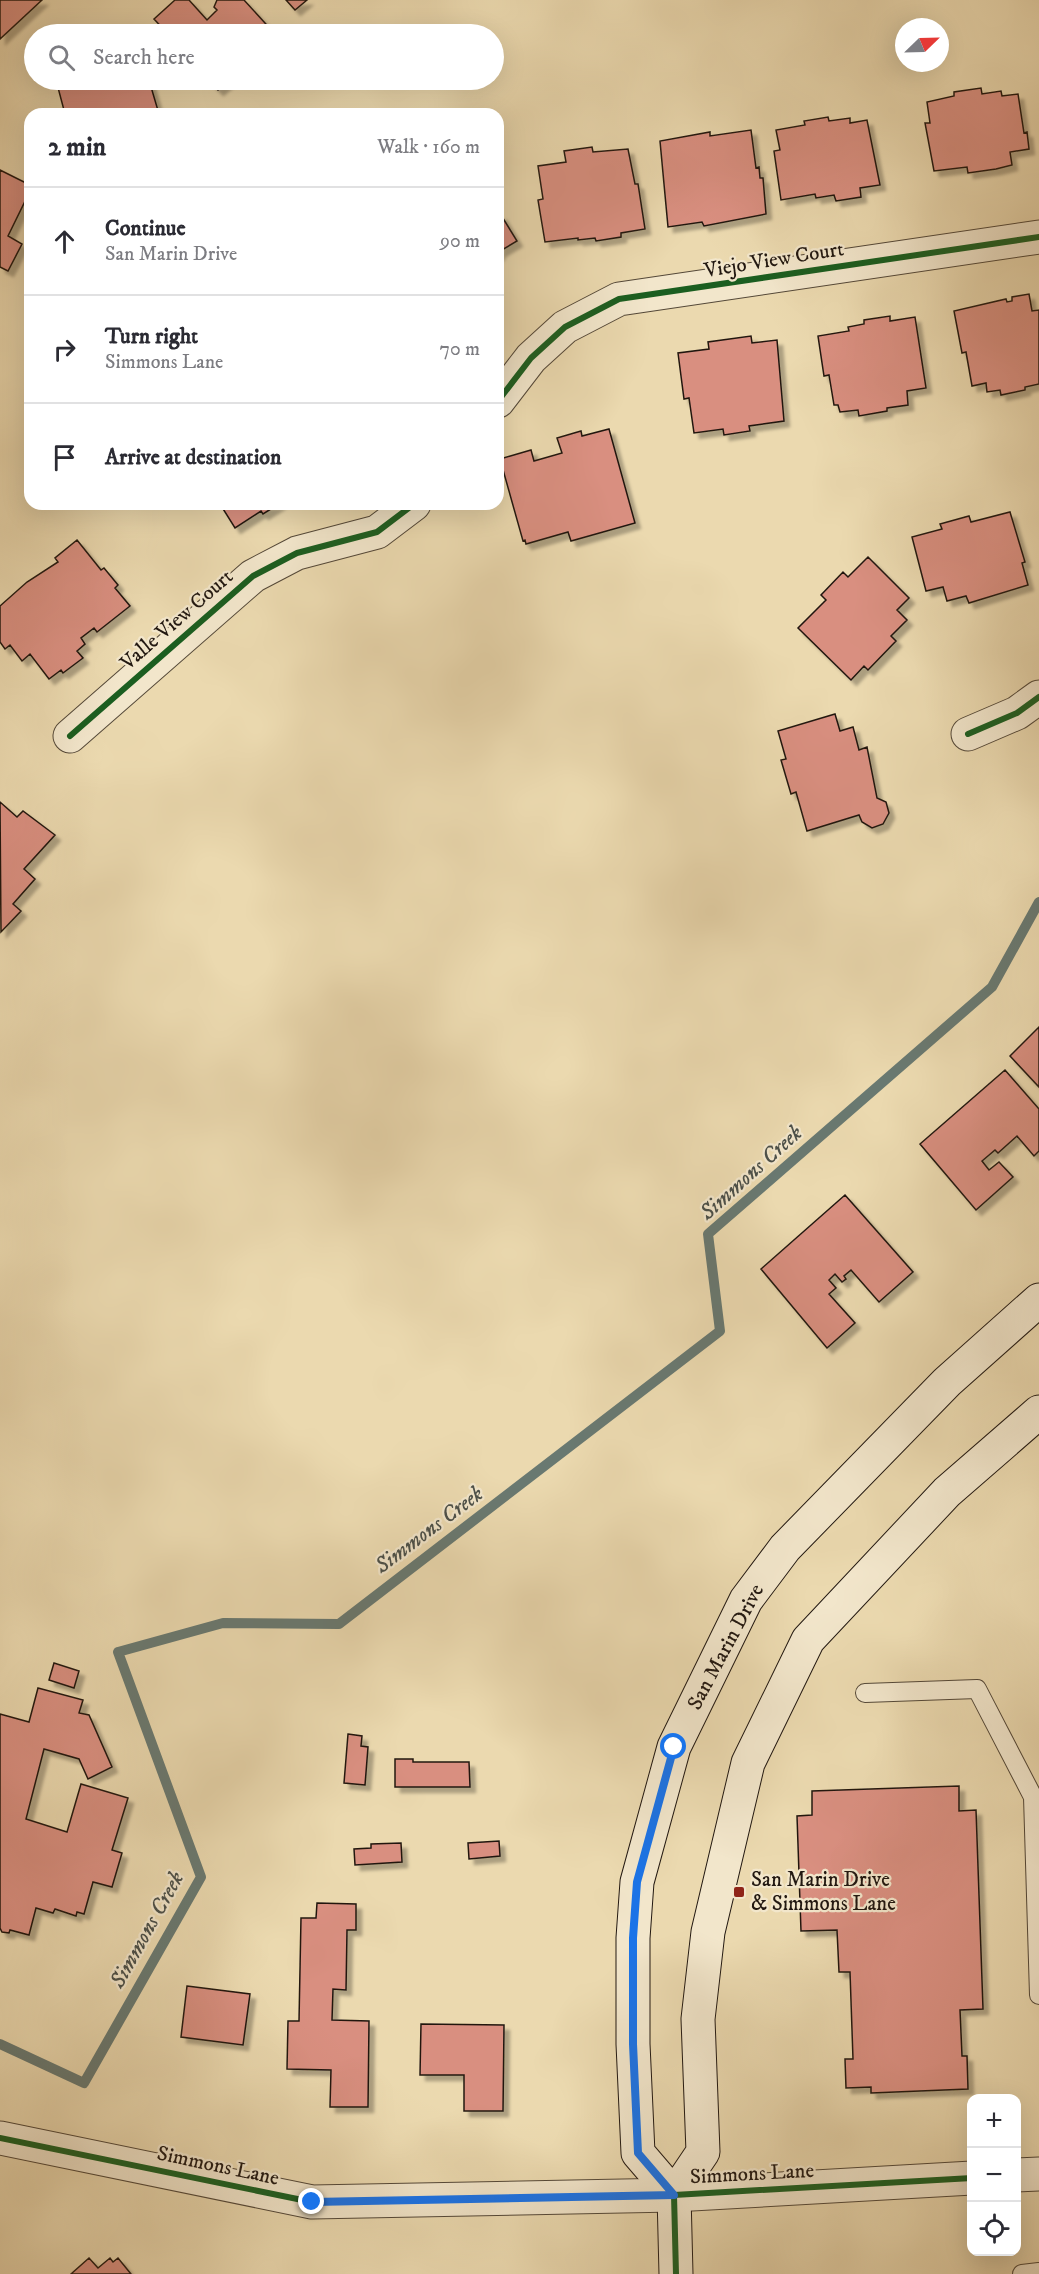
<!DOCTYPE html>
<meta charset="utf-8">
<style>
body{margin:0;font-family:"IM FELL DW Pica",serif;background:#f7f7f7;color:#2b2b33}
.controls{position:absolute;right:18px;bottom:18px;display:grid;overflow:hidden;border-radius:12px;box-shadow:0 6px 24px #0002}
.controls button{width:54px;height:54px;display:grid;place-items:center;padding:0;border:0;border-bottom:2px solid #e1e1e2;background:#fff;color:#2b2b33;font:30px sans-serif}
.compass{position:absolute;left:895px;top:18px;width:54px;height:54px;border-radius:50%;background:#fff;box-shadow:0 6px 24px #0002;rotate:67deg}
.stop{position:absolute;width:18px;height:18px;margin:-14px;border:4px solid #1a73e8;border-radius:50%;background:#fff}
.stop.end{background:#1a73e8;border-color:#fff;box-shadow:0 2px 6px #0008}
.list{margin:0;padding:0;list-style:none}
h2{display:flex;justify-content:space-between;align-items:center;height:78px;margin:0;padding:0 24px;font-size:26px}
h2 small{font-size:20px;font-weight:400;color:#7c7c81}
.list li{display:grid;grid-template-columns:39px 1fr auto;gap:18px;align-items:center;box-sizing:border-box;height:108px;padding:0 24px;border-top:2px solid #e1e1e2}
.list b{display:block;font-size:22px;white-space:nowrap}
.list p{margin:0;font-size:20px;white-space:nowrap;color:#7c7c81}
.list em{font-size:20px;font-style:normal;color:#7c7c81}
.icon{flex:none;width:33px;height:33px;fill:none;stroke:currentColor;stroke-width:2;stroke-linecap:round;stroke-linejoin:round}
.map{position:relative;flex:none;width:1039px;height:2274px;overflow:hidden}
.search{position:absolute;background:#fff;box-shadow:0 6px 24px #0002;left:24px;top:24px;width:480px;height:66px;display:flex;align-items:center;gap:15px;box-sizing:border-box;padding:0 21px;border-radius:33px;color:#7c7c81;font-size:22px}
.panel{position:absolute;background:#fff;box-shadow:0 6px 24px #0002;left:24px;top:108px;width:480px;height:402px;border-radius:18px}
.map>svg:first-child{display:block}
</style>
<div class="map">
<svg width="1039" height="2274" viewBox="0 0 1039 2274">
<defs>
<filter id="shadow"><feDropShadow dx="5.5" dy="5.5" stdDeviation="1.5" flood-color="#0004"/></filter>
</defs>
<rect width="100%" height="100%" fill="#ebd9af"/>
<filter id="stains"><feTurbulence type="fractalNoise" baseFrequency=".00333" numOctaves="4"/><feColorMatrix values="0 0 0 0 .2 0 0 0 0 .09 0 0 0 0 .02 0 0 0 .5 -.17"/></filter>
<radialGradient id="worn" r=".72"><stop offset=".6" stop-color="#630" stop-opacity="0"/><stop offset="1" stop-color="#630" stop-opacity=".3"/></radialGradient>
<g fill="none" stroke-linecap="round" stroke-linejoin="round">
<path stroke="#697971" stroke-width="10" d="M0,2044L84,2083L201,1877L118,1652L223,1623L339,1624L720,1331L708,1234L992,987L1039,902"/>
</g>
<path fill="#d98f80" stroke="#221811" stroke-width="1.5" filter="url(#shadow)" d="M0,0H42L0,39Z
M175,0H189L207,20L217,10L214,7L217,0H244L275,34H168L154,19Z
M286,0H307L295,10Z
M134,26L137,34H101Z
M56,80H149L159,114H65Z
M208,80H230L218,90Z
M981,88L982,94L1001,91L1002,96L1018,94L1024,133L1027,132L1029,149L1010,152L1012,165L996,169L968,173L967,167L934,171L925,123H930L927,102L954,96V92Z
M828,117L829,121L850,118V123L867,120L880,185L860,188L861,197L836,201L834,195L816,198L815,194L781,200L774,151L780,150L776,130L805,125L804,121Z
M751,130L756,168L759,167L760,178H763L766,214L704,226L702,222L668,227L660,141L710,132V136Z
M592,147L593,152L628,149L635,184H638L645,229L621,233V237L596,241L595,238L578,240V238L545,242L538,200L543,199L538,166L566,162L564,151Z
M0,170L30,185V191L8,236L22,244L8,271L0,267Z
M501,215L517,241L500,251L498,256V216Z
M1029,294L1032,311L1039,310V384L1025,387V390L1001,395L1000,390L987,392L986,383L972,386L966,352L962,353L954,311L1006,299L1007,302L1012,301V297Z
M890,316V321L915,317L926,388L907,391L908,405L887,408V411L859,416L858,410L840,412L838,405H834L829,375L824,376L818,336L849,331L848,327L864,324V320Z
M751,336L752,343L777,340L784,421L749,426L750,431L724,435L723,429L694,433L689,398L684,399L678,353L709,349L708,342Z
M609,429L635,523L571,541L568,532L526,544L525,540L523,541L500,459L531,450L534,461L562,453L557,438L581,431L582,436Z
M220,504H279L263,514L261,511L235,528Z
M1010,512L1025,562L1022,563L1028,585L969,603L966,596L947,601L943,587L926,591L912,537L942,529L940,524L969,516L971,522Z
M77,540L101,570L104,568L118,585L115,588L130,606L97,632L94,628L81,638L85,644L77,651L83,658L63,673L61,670L49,679L30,654L22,661L10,645L5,649L0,642V606L27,582L58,562L55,558Z
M868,557L909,598L897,610L907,620L891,636L896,641L868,670L864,666L851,680L798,628L826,600L821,595L843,572L848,577Z
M835,714L840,731L853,727L859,750L867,747L877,798L886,802L889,813L883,824L872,828L862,822L859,815L807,831L796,792L791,794L781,760L786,759L778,731Z
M0,802L17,817L23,811L55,835L24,869L35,879L13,904L21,911L1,932Z
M1039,1027V1087L1010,1056Z
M1005,1070L1039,1109V1151L1034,1156L1017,1136L998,1153L995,1150L982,1161L989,1170L999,1162L1013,1177L976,1210L920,1144Z
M845,1195L913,1272L879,1302L851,1270L844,1276L846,1279L842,1282L835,1274L829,1280L836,1288L829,1294L855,1323L827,1348L761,1269Z
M54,1663L79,1671L74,1688L49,1680Z
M38,1688L83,1700L79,1713L89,1715L112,1767L88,1779L79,1759L44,1749L26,1819L67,1832L81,1784L128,1798L112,1850L122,1853L112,1887L93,1882L84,1914L77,1912L76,1916L55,1909L53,1913L36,1908L29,1935L10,1930L9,1933L2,1932L0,1928V1714L29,1722Z
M348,1734L362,1736L361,1746L368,1747L365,1785L344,1783Z
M395,1759H413V1762H469L470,1787H395Z
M959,1786V1811L976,1810L983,2009L960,2010L962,2056H967L968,2089L871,2093V2087L846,2088L845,2059H853L850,1972H839L837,1930L801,1931L797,1816L812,1815V1791Z
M499,1841L500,1856L469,1859L468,1843Z
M401,1843L402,1862L355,1865L354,1849L371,1848V1844Z
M317,1903L356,1904V1930H347L346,1990L333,1989L332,2020L369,2021L368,2107H330L331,2070L287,2069L288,2021H299L301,1918H316Z
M187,1986L250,1994L243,2045L181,2037Z
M421,2024L504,2025L503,2111H464V2075H420Z
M89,2258L98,2268L110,2258L113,2262L118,2258L131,2274H71Z"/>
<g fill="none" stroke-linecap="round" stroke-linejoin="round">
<defs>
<path id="service" d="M865,1693L977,1689L1033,1797L1039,1995
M1022,2274L1039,2272"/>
<path id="minor" d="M498,401L531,358L565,327L619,299L1039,237
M968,734L1017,713L1039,697
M70,736L253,576L297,553L377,532L414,504
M1016,2175L1039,2174
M674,2195L972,2178"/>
<path id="tertiary" d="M0,2138L312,2202L674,2195"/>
<path id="secondary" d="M674,2195L638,2153L633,2044V1938L637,1882L674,1747L746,1600L785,1548L947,1382L1039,1300
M676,2274L674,2195L703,2152L698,2019L708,1932L748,1763L808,1640L947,1492L1039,1412"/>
</defs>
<use href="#service" stroke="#544838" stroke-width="20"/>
<use href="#minor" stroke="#544838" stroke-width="35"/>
<use href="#tertiary" stroke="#544838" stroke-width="35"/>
<use href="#secondary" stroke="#221811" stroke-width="35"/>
<use href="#service" stroke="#f2e6cb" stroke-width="18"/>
<use href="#minor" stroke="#f2e6cb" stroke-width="33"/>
<use href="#tertiary" stroke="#f2e6cb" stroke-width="33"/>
<use href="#secondary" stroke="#f2e6cb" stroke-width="33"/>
<defs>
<path id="cycleway" d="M498,401L531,358L565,327L619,299L1039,237
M968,734L1017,713L1039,697
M70,736L253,576L297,553L377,532L414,504
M0,2138L312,2202L674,2195L972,2178
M674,2195L676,2274"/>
</defs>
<use href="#cycleway" stroke="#f2e6cb" stroke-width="10"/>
<use href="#cycleway" stroke="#1b5e20" stroke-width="6"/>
</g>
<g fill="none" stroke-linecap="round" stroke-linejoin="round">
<path stroke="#1a73e8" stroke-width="8" d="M312,2202L674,2195L638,2153L633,2044V1938L637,1882L674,1747"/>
</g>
<rect fill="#8f2418" stroke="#f2e6cb" stroke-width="2" x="733" y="1886" width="12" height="12" rx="3"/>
<g text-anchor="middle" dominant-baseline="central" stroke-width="4.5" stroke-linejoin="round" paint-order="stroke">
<g font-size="21" fill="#221811" stroke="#f2e6cb">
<text transform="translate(774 260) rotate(-9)">Viejo View Court</text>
<text transform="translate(177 620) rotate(-41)">Valle View Court</text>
<text transform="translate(726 1647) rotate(-62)">San Marin Drive</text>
<text transform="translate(218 2166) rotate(12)">Simmons Lane</text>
<text transform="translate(752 2174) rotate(-3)">Simmons Lane</text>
</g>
<g font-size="21" fill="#221811" stroke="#f2e6cb" text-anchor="start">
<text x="751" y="1880">San Marin Drive<tspan x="751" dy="24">&amp; Simmons Lane</tspan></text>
</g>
<g font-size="22" font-style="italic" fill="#4c5049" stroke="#f2e6cb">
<text transform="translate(751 1173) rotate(-42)">Simmons Creek</text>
<text transform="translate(429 1530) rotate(-37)">Simmons Creek</text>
<text transform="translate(147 1930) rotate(-61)">Simmons Creek</text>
</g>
</g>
<rect width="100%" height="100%" filter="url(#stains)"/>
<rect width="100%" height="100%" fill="url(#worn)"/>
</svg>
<div class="controls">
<button>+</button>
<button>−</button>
<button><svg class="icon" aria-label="locate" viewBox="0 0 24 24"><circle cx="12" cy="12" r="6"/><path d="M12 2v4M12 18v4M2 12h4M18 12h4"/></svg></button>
</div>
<svg class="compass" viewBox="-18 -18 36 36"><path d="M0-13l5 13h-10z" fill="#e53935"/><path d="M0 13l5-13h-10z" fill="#7c7c81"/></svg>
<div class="stop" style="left:674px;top:1747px"></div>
<div class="stop end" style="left:312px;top:2202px"></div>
<div class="search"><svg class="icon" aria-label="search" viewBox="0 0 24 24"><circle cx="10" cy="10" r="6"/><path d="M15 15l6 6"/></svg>Search here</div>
<section class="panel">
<h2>2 min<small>Walk · 160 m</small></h2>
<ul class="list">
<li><svg class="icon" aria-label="ahead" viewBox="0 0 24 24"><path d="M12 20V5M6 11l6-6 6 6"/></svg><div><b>Continue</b><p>San Marin Drive</p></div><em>90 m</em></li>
<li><svg class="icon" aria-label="right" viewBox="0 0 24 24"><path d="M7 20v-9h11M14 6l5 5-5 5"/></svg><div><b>Turn right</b><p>Simmons Lane</p></div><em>70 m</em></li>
<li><svg class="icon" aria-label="arrive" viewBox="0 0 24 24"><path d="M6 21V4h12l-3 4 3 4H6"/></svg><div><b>Arrive at destination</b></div></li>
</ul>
</section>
</div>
